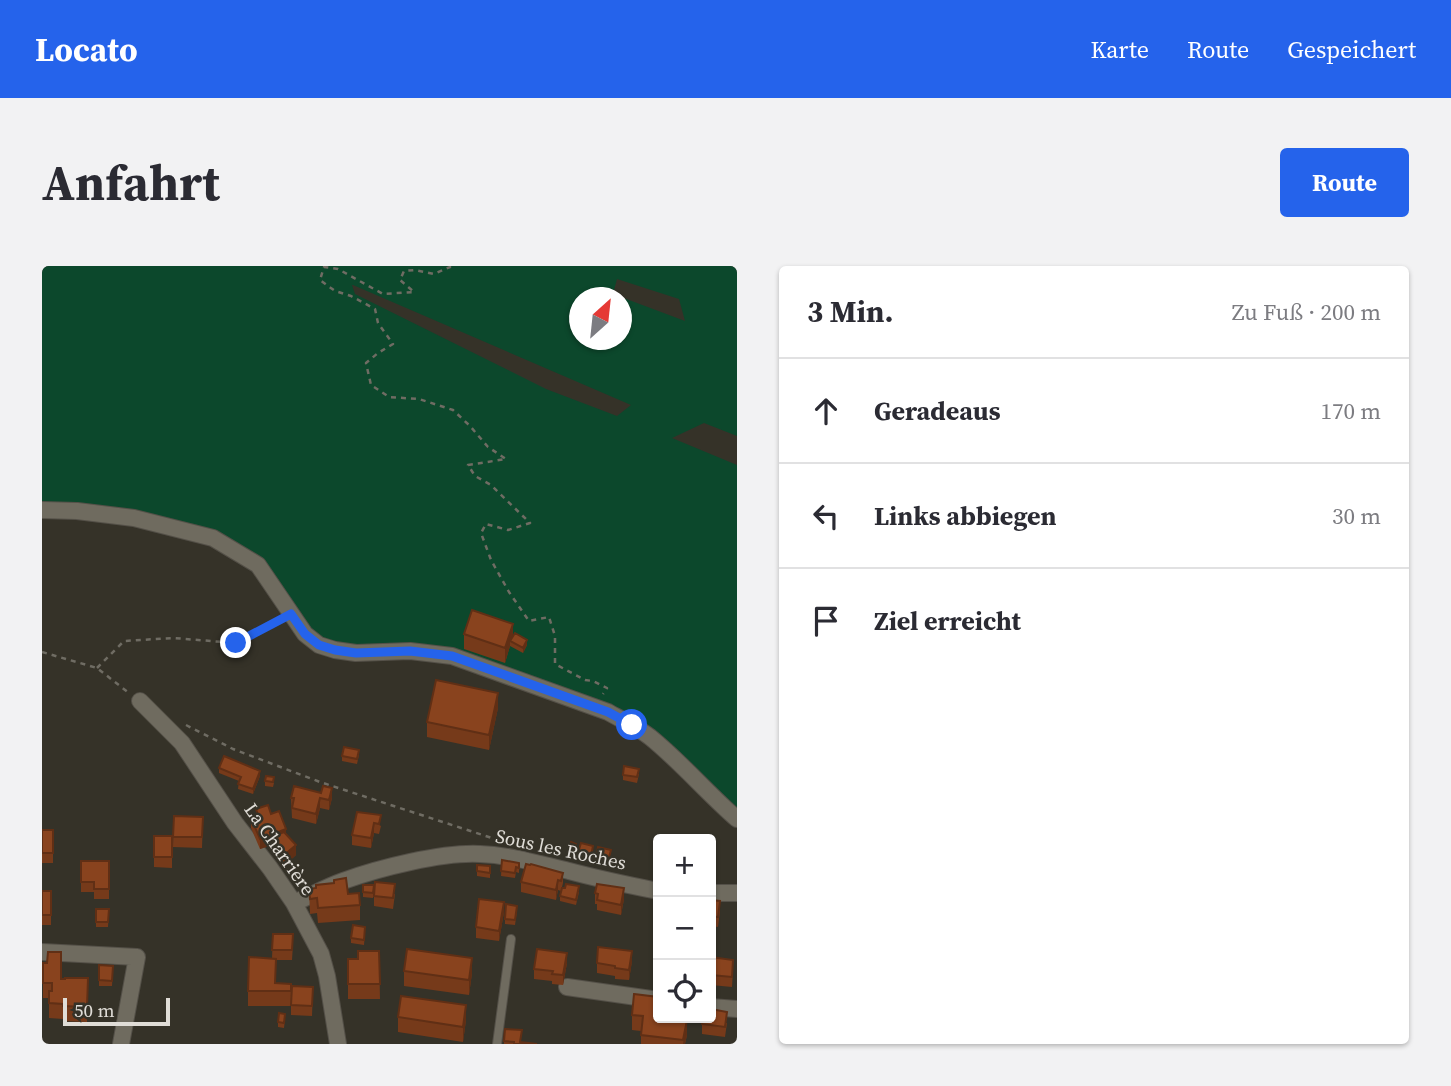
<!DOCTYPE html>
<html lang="de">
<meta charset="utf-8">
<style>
body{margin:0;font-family:"Source Serif 4",serif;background:#f2f2f3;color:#2b2b33}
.controls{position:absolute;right:21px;bottom:21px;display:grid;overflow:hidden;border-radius:7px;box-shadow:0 2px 5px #0004}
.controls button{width:63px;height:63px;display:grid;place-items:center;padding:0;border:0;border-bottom:2px solid #e1e1e2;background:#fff;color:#2b2b33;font:35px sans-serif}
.compass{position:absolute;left:527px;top:21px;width:63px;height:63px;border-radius:50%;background:#fff;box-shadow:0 2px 5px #0004;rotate:27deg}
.scale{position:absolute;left:21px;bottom:18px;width:107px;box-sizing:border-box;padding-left:7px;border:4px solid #e0ddd7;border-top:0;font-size:19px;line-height:24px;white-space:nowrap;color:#e0ddd7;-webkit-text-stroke:5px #353228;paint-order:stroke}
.stop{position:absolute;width:21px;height:21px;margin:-16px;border:5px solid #2563eb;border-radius:50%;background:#fff}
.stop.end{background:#2563eb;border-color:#fff;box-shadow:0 2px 7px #0008}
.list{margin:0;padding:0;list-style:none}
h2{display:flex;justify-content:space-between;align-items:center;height:91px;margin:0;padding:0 28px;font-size:30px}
h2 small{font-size:23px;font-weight:400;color:#7c7c81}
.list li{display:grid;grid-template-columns:46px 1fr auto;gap:21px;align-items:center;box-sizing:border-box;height:105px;padding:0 28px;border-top:2px solid #e1e1e2}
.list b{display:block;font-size:26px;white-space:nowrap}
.list em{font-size:23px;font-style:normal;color:#7c7c81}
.icon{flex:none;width:38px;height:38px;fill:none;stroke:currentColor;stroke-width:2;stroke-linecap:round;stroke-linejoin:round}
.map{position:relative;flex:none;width:695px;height:778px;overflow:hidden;border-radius:7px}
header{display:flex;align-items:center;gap:42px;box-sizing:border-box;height:98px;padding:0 35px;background:#2563eb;color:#fff}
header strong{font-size:33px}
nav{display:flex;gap:38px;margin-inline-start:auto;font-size:24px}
.intro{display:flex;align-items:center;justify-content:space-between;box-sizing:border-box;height:168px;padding:0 42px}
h1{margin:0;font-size:49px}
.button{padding:18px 32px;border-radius:7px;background:#2563eb;color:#fff;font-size:24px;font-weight:700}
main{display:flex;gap:42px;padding:0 42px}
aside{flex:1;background:#fff;border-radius:7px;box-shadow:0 2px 5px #0004}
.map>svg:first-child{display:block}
</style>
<header>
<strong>Locato</strong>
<nav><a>Karte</a><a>Route</a><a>Gespeichert</a></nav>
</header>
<div class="intro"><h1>Anfahrt</h1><a class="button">Route</a></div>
<main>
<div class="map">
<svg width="695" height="778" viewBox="0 0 695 778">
<rect width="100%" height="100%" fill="#353228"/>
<path fill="#0c482c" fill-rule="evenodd" d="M0,0H695V170L662,157L630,172L695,199V553L608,471L410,390L277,379L216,299L171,272L0,244ZM575,13L637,33L643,55L571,28ZM310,19H311L589,139L575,150L504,123L313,28ZM538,32H580V74H538Z"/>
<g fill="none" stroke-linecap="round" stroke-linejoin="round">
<defs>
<path id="service" d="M455,778L469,673"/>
<path id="minor" d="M0,244L35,245L92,252L171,272L216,299L263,368L277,379L293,384L314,387L368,385L410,390L566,446C580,454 595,461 608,471C639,496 665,527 695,553
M98,435L140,477L193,557L228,602L252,637L279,688L285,710L296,778
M669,627H695
M252,637C268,630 284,621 301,615C337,602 400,586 438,588C468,589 497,598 527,605C557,613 586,619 616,625
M0,686L95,691L79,778
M525,721L616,734
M669,741L695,743"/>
</defs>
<use href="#service" stroke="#545048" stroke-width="10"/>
<use href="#minor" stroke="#545048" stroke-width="18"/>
<path stroke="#6f6c63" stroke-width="2.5" stroke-dasharray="5 5" stroke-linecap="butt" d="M407,0L408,1L392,8L373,4L362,5L358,14L372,26L341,28L296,3L282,1L278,14L293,25L309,30L333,43L336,57L351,78L336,87L324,97L329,119L347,131L377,133L411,144L428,160L446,181L464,193L426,199L433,210L449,219L488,257L466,264L444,258L439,267L449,294L467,326L487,355L507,351L513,370V398L543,414L551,415L565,422L561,428
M0,386L55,402L87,427
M55,402L82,375L131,372L194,377L237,354
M144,459L191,483L278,516L453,573"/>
<use href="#service" stroke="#6f6b5f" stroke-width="8"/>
<use href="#minor" stroke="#6f6b5f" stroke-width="16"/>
</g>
<path fill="#763a1a" d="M422,368L471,371L485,379L481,387L468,380L463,397L422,383Z
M456,442L447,484L385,471V456Z
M317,489L315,498L300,495V490Z
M177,502L218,510L211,528L196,523L197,515L177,507Z
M597,508L595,517L581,514V509Z
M223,515L232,517L231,521L223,520Z
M249,532H290L287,544L278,542L274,558L250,552Z
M214,543L229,548L244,568L254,589L242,600L227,582V580L218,583L209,562V552L214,550Z
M315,546L339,560L337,568L332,567L329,582L310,579V569Z
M132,550L161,551L160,582L131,581Z
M0,564H11V597H0Z
M112,570H130V602L112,601Z
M534,583L532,593L526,592V587Z
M551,585L549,595L536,592V587Z
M569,590L566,600L554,597V591Z
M460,594L477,602V607L474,606L473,612L459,610Z
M39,595H67V633H52V626H39Z
M448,600V612L435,610V605Z
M521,607V617L519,625L516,624L514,634L479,626V616Z
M321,619H332L331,632L321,631Z
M267,623L306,628L318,639V654L276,657L275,647L268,648Z
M0,625H9V659H0Z
M537,626L534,639L518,635V630Z
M553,627L582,633L579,649L555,644V638H553Z
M353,628L351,643L332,640V630Z
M616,630V658H613V648Z
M669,634L678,645L676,661L669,660Z
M54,643H67L66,661H54Z
M475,645L473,659L463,658V653Z
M462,646L457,675L434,672V661Z
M323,666L322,679L309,677V672Z
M231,668L251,678L250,694H234L233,717L249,721H271L270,750L249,749V740H206V725L230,692Z
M337,685L338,733H306V693H316Z
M669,691L691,704L690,721L669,719Z
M590,695L587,714L573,713V710L555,707V697Z
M1,697L19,713L46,712L45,756L21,755V753L7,752V732H1Z
M525,697L521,719L510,718V715L492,713V703Z
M57,699L71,700L70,720H57Z
M362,705L430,707L427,729L362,720Z
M590,749L616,752H633L645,769L643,778H599V765L590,764Z
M356,751L424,754L421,776L356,766Z
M243,753L242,762L236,761V756Z
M685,757L683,771L660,768V758Z
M462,775L479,776L495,778H462Z"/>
<path fill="#602f15" d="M471,358V373L468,375V380L463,397V382Z
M485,374V379L481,387V382Z
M456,427V442L447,484V469Z
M218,505V510L211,528V523Z
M290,522V532L287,544V534Z
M278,532V542L274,558V548Z
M332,557V567L329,582V572Z
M244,563V573L227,572V580L218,583V573Z
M254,579V589L242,600V589Z
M516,614V624L514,634V624Z
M582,622V633L579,649V639Z
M462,636V646L457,675V665Z
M590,685V695L587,714V704Z
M525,687V697L521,719V709Z
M430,692V707L427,729V714Z
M424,739V754L421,776V761Z
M645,754V769L643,778H641Z"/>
<path fill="#89431e" stroke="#602f15" stroke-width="2" d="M430,344L471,358L463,382L422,368Z
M473,367L485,374L481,382L468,375Z
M394,414L456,427L447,469L385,456Z
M302,481L317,484L315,493L300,490Z
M182,490L218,505L211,523L196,518L199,511L177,502Z
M582,500L597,503L595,511L581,509Z
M224,510L232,511L231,516L223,515Z
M252,520L279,527L281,520L290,522L287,534L278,532L274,548L250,542L252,532H249Z
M226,539L229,548L237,545L244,563L218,573L209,552L216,549L214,543Z
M315,546L339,549L337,558L332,557L329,572L310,569Z
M132,550L161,551L160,571H131Z
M0,564H11V587H0Z
M242,566L254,579L242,589L227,572Z
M112,570H130V591H112Z
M529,576L534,578L532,588L526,587Z
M539,577L551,580L549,590L536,587Z
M556,581L569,584L566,595L554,591Z
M460,594L477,597V602L474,601L473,607L459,605Z
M39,595H67V623H52V616H39Z
M484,598L488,599L489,598L521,607L519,615L516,614L514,624L479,616Z
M435,599L448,600V607L435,605Z
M304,612L306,628L317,627L318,639L276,642L275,632L268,633L267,623L274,622V619L292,617V614Z
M333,616L353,618L351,632L332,630Z
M524,618L537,620L534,634L518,630L520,622H523Z
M555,618L582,622L579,639L555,634L556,628L553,627Z
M321,619H332L331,627L321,626Z
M0,625H9V649H0Z
M616,630V648H613Z
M437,633L462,636L457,665L434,661Z
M669,634L678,635L676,651L669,650Z
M464,638L475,640L473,654L463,653Z
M54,643H67L66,656H54Z
M311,659L323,661L322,674L309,672Z
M231,668H251L250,684H230Z
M556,681L590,685L587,704L573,702V700L555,697Z
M365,683L430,692L427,714L362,705Z
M495,683L525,687L521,709L510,708L511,705L492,703Z
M316,685H337L338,718H306V693H316Z
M6,686H19V713H23V712H46L45,741L21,740V738L7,737V725H10V717H1V697H5Z
M207,691L234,693L233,717L249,718V725H206Z
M669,691L691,694L690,711L669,709Z
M57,699L71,700L70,715L57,714Z
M250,720L271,721L270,740L249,739Z
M592,728L616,731V752H627L645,754L641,774L599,769L601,750L590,749Z
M359,730L424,739L421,761L356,751Z
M669,743L685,746L683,761L660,758L661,752H669Z
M237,747L243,748L242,757L236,756Z
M463,763L480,764L478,776L495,778H472V776L462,775Z"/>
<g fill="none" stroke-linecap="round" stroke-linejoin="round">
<path stroke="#2563eb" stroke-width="9" d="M194,377L249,348L263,368L277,379L293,384L314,387L368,385L410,390L566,446L590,459"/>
</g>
<g text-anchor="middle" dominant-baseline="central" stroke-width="5" stroke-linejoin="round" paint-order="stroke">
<g font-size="19" fill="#e0ddd7" stroke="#353228">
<text transform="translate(238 583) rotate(55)">La Charrière</text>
<text transform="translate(519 583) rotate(12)">Sous les Roches</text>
</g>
</g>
</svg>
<div class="controls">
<button>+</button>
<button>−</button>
<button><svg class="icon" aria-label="locate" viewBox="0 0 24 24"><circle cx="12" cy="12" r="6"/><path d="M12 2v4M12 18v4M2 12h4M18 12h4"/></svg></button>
</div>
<svg class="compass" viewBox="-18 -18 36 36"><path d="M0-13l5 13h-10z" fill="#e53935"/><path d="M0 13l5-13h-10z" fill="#7c7c81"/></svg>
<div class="scale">50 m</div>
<div class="stop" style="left:590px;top:459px"></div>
<div class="stop end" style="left:194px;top:377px"></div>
</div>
<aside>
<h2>3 Min.<small>Zu Fuß · 200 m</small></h2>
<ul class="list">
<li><svg class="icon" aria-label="ahead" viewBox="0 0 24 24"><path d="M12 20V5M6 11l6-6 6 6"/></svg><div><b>Geradeaus</b></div><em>170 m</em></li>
<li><svg class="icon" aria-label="left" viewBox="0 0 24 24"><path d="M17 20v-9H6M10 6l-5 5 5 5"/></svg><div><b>Links abbiegen</b></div><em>30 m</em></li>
<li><svg class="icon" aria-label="arrive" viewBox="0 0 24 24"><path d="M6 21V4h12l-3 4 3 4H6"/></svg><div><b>Ziel erreicht</b></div></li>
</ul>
</aside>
</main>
